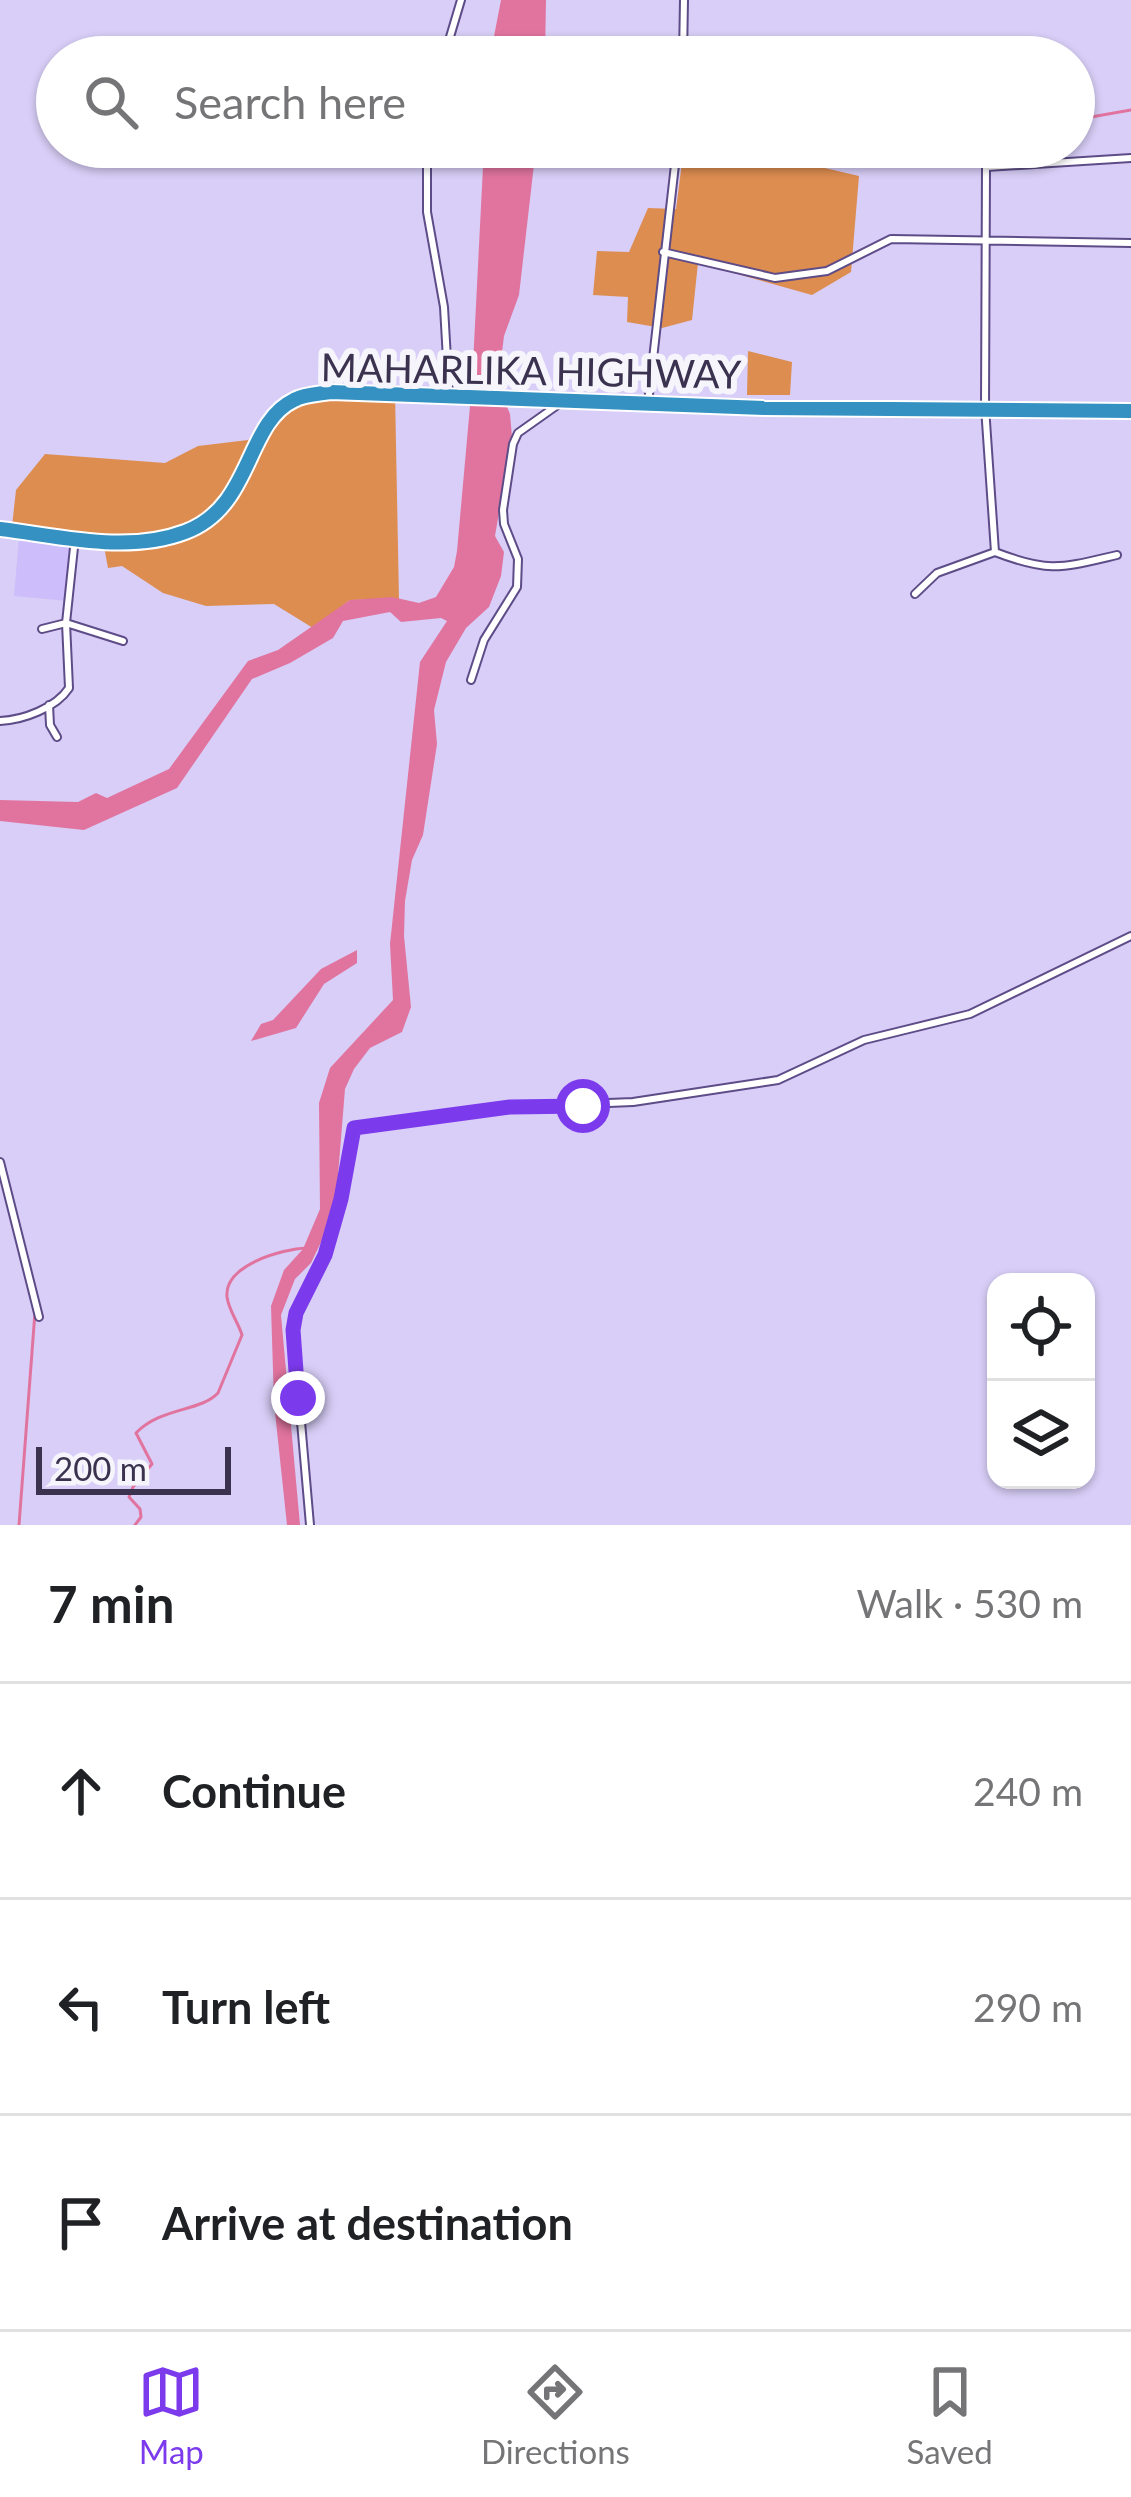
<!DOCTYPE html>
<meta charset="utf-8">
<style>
body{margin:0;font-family:Lato,sans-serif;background:#f6f6f6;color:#202124}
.controls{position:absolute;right:36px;bottom:36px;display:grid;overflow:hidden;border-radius:24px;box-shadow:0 3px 9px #0004}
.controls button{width:108px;height:108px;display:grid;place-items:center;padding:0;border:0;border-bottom:3px solid #e0e0e0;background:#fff;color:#202124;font:60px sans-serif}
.scale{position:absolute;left:36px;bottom:30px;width:195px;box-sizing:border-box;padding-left:12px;border:6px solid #3a324e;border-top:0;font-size:33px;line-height:42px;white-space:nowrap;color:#3a324e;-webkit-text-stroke:9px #f6f5fc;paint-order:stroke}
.stop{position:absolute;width:36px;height:36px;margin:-27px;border:9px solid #7c3aed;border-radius:50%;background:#fff}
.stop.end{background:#7c3aed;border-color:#fff;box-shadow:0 3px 12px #0008}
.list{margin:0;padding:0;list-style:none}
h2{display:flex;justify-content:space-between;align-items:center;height:156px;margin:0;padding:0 48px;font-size:51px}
h2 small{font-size:39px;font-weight:400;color:#757577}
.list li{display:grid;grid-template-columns:78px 1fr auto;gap:36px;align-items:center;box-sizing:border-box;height:216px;padding:0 48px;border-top:3px solid #e0e0e0}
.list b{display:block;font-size:45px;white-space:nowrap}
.list em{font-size:39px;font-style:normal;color:#757577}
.icon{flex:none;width:66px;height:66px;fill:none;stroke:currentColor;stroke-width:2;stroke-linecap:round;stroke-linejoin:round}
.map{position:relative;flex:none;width:1131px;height:1525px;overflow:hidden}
.search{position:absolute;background:#fff;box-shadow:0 3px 9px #0004;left:36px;right:36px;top:36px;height:132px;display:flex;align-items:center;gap:30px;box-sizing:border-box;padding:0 42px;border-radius:66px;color:#757577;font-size:45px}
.sheet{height:804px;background:#fff}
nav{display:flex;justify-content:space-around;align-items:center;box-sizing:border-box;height:168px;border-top:3px solid #e0e0e0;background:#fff;font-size:33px;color:#757577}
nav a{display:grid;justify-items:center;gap:6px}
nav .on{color:#7c3aed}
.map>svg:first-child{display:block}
</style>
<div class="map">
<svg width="1131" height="1525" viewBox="0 0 1131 1525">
<rect width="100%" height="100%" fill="#d8cef7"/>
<path fill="#cdbdfa" d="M19,538L74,544L68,601L14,596Z"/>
<path fill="#dd8d50" d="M684,147H736L859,176L851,272L812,295L698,263L692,320L662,328L627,322L628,297L593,295L597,251L629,252L648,208L676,209Z
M748,351L792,362L790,395H747Z
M331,392L395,393L399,599L350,600L313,628L274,604L206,606L163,593L122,566L108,568L103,541L12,526L16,490L45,454L165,463L198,446L248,440L270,420Z"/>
<path fill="#e1749f" d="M501,0H546L545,57H490Z
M484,147H536L519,295L504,336L498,385L510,414L512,437L495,536L504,552L501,576L489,607L466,628L446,662L434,710L437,744L423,835L412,860L405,901L404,936L411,1007L402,1032L370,1048L354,1069L345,1089L335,1213L311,1263L295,1279L281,1315L300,1525H287L274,1403L271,1306L284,1270L303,1249L320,1209L319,1103L330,1068L393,1000L390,944L420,662L447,621L441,618L401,622L390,612L343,621L333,638L290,663L252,679L177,788L84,830L0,821V800L78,802L96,793L107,798L169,769L248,661L278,650L350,600L392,597L419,603L436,597L454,567L457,551L472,384Z
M357,950V963L324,984L296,1028L251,1041L261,1024L273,1020L321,969Z"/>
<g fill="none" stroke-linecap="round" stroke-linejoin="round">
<path stroke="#e1749f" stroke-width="3" d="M1074,120L1131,110
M982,154V147
M19,1525L35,1312
M135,1525L141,1517L140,1509L129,1497L133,1487L152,1464L136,1433C161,1407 200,1412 218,1393L242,1335C238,1322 229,1311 227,1297C224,1265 282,1249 307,1248"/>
<defs>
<path id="street" d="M444,57L461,0
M683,57L684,0
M241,147L282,159L347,147
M406,147L425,164
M427,147V212L444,307L449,394
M663,252L775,278L827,271L891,239L1131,243
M648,403L677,147
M995,552L985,407L986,167L1131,158
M915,594L937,573L995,552C1049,573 1061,568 1117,555
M42,629L66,623L123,641
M471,680L484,640L517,587L518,559L504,524L503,510L513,444L518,433L559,404
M49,705L50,725L57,737
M0,721C23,720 56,708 69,688L66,623L75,538
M0,1162L39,1317
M310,1525L293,1330C298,1300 317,1278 326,1250C340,1210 346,1169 354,1128L510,1107L633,1102L778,1080L864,1040L970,1014L1131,936"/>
<path id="highway" d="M0,529C59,536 127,554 185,532C253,507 245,423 294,400C305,394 319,394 331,392L764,408L1131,411"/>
</defs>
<use href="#street" stroke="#5d4c87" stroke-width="10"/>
<use href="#highway" stroke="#fff" stroke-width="18"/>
<use href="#street" stroke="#fff" stroke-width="6"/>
<use href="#highway" stroke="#3491c2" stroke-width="14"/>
</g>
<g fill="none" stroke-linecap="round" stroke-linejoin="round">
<path stroke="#7c3aed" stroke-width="15" d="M298,1398L293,1330L296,1313L325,1255L341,1199L354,1128L510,1107L583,1106"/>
</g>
<g text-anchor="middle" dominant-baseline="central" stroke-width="12" stroke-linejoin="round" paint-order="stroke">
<g font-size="39" fill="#3a324e" stroke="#f6f5fc">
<text transform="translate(531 370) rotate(1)">MAHARLIKA HIGHWAY</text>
</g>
</g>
</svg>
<div class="controls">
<button><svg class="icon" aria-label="locate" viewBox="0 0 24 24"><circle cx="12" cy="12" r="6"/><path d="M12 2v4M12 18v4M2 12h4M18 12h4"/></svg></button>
<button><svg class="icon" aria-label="layers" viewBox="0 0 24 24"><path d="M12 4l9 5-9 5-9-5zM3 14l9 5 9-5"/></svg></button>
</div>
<div class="scale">200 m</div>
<div class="stop" style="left:583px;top:1106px"></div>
<div class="stop end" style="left:298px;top:1398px"></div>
<div class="search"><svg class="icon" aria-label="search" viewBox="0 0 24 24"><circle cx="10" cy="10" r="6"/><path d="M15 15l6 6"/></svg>Search here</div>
</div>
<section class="sheet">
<h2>7 min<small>Walk · 530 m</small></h2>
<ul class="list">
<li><svg class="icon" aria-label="ahead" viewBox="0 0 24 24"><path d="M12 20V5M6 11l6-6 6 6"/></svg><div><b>Continue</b></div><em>240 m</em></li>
<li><svg class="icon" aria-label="left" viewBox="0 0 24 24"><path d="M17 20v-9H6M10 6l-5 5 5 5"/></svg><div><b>Turn left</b></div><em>290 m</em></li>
<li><svg class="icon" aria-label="arrive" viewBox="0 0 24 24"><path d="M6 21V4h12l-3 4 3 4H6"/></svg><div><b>Arrive at destination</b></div></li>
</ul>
</section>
<nav>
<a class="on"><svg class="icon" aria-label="map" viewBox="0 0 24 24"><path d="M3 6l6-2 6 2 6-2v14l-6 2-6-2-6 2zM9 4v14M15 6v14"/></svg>Map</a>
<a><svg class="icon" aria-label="directions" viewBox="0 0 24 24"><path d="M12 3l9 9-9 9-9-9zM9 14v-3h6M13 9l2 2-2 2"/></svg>Directions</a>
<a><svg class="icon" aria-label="saved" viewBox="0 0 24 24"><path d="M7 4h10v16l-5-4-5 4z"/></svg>Saved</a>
</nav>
